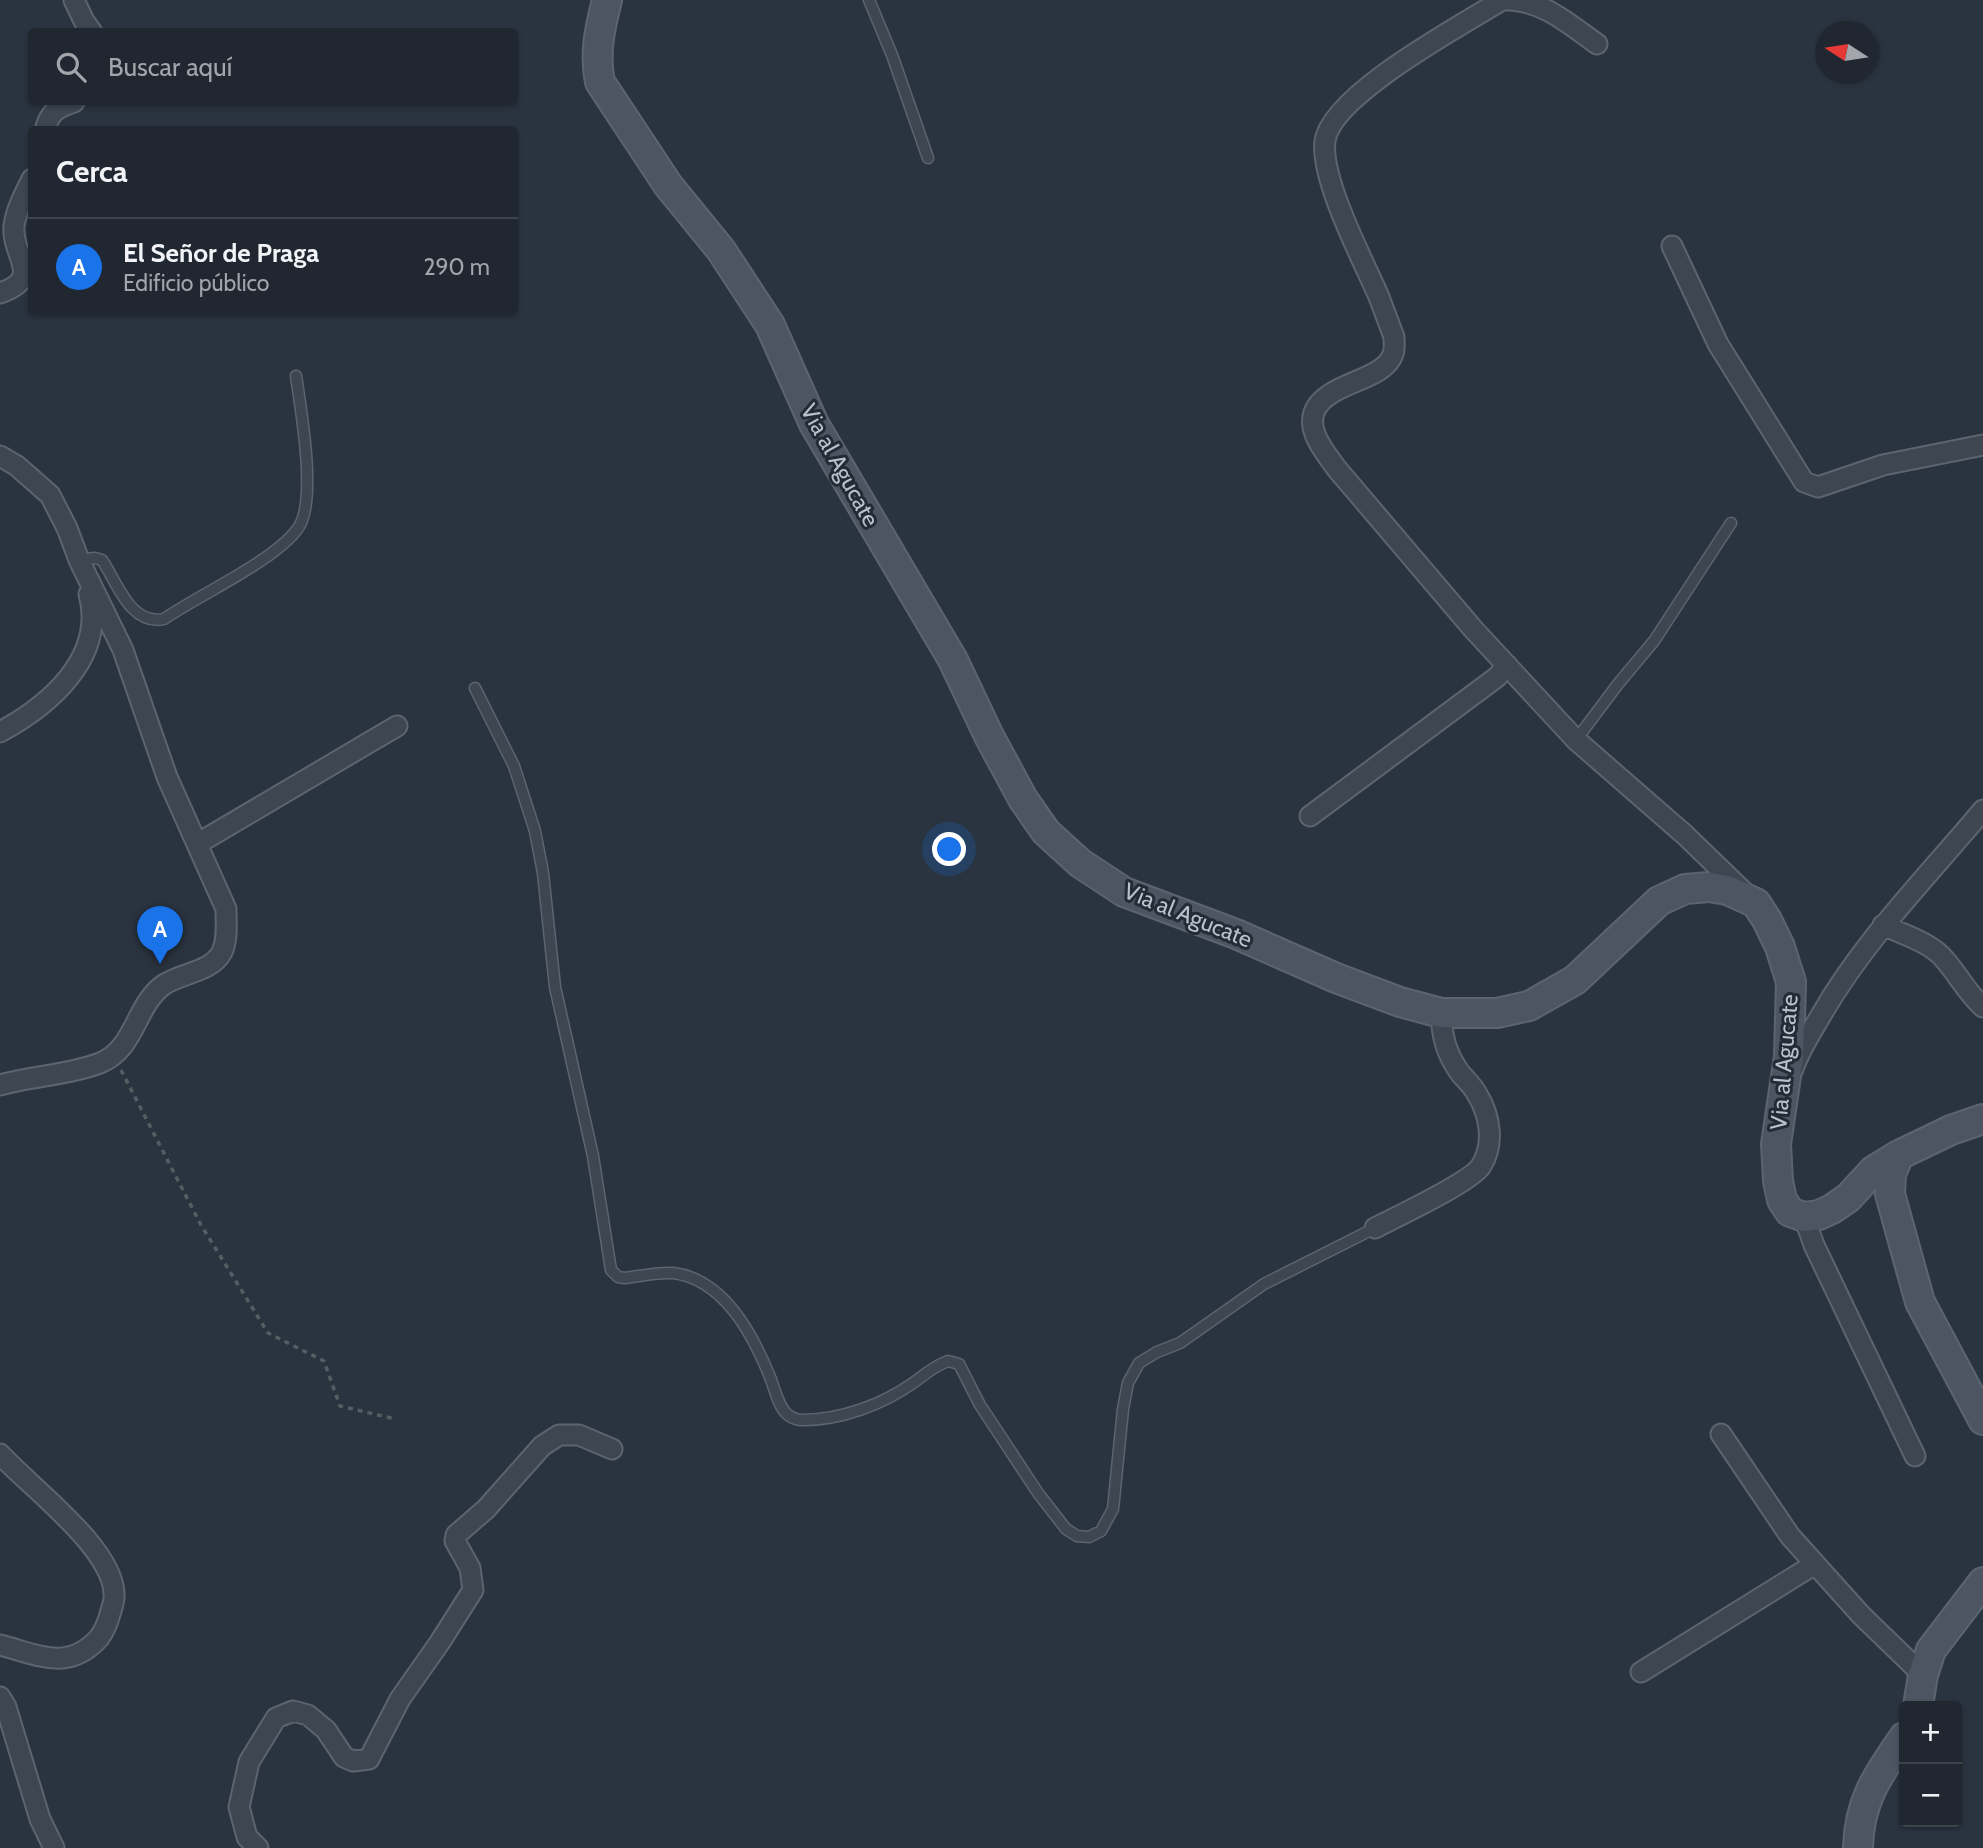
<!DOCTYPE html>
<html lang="es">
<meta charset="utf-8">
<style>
body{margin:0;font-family:Cabin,sans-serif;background:#282f38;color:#f1f3f6}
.controls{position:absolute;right:21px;bottom:21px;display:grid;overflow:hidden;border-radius:7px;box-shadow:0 2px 5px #0004}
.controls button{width:63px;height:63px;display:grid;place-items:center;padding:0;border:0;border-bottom:2px solid #3d444c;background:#202730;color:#f1f3f6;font:35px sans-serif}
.compass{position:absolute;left:1815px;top:21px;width:63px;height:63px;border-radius:50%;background:#202730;box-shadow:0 2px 5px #0004;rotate:282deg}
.you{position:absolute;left:950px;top:850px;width:24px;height:24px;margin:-18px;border:5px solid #fff;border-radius:50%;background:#1a73e8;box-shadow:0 0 0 10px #1a73e833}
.badge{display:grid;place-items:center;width:46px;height:46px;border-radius:50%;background:#1a73e8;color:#fff;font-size:23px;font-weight:700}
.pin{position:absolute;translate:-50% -58px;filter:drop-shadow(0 2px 4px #0008)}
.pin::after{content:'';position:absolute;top:37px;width:24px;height:21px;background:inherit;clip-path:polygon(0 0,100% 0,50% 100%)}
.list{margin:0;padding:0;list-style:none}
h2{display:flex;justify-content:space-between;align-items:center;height:91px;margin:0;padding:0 28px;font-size:30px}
h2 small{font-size:23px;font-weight:400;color:#a2a5ab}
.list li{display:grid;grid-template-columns:46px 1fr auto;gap:21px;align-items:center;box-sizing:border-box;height:98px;padding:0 28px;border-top:2px solid #3d444c}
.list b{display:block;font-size:26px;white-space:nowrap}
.list p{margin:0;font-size:23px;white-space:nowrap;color:#a2a5ab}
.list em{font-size:23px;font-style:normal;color:#a2a5ab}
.icon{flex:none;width:38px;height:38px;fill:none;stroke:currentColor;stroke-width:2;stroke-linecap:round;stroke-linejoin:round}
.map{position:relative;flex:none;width:1983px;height:1848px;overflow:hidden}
.search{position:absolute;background:#202730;box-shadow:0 2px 5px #0004;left:28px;top:28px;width:490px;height:77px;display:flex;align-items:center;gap:18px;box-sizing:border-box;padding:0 24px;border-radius:7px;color:#a2a5ab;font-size:26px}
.panel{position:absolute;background:#202730;box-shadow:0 2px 5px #0004;left:28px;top:126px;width:490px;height:189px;border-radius:7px}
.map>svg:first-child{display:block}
</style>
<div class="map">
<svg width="1983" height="1848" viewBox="0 0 1983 1848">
<rect width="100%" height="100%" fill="#2a3440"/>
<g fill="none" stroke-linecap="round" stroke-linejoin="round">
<defs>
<path id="lane" d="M869,0L892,55L928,158
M79,560L95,558L102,560C117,582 130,626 164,619C198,595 281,558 300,525C316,495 301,410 296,376
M475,688L514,766L535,831L543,873L555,987L593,1156L611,1270L618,1277L625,1278C640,1276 658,1272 673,1273C724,1279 753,1335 770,1377C775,1389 778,1407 788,1415C792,1418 798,1420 803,1420C840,1420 882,1405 913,1383C926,1374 932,1367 948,1361L959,1364L980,1405L1038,1493L1066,1529L1077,1536L1089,1537L1101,1531L1113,1509L1123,1409L1128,1383L1139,1363L1157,1352L1180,1343L1264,1284L1375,1228
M1576,740L1618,684L1654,641L1731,523"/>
<path id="street" d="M74,0L84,21L92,32
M1510,0H1502C1462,25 1331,95 1325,141C1320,179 1363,260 1379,297C1384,310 1389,324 1394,337C1394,342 1395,349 1393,354C1384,380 1336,381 1318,405C1302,427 1325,452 1337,469L1474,630L1576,740L1685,835L1747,895
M1511,0C1545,2 1570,25 1597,44
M45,130C50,111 57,108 74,102
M1672,246L1718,344L1804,482L1818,487L1883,465L1983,445
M0,293C45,278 11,256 14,226C16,210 25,193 32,179
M0,456L17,466L50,495L67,528L79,560L123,650L167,777L226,909C226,923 228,939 222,952C211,973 179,973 162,986C135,1007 135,1049 100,1063C69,1075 32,1076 0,1085
M0,732C50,705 106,657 89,594
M1310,816L1497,677L1507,665
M197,844L397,726
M1883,925C1902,934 1932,943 1945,960C1959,976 1967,993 1983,1007
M1793,1069C1799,1051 1810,1034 1820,1017C1864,940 1927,877 1983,810
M1804,1217L1814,1245L1915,1456
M1375,1228C1396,1217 1471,1182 1481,1166C1495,1144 1490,1115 1477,1094C1473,1086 1466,1080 1460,1073C1446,1053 1442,1037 1441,1013
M1721,1434L1790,1536L1861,1615L1923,1675
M0,1454C30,1487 112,1547 114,1593C115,1600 112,1607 110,1614C108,1622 104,1631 99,1638C68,1672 39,1655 0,1645
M1641,1672L1815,1564
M0,1697L6,1707L40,1819L54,1848
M258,1848L247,1837L239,1807L249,1762L276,1718L293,1711L308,1715L326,1730L344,1757L353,1761L369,1759L400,1699L440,1642L473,1590L470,1568L455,1541L456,1535L486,1509L542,1446L559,1435H579L612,1449"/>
<path id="secondary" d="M607,0C600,28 594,53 600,82L668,185L721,250L770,325L814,424L953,660L989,736L1023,799L1046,832L1080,863L1124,892L1236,934L1336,978L1400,1002L1441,1013H1497L1529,1006L1575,980L1659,901L1685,889L1709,887L1727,890L1756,903L1767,920L1780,947L1791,982L1789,1056L1776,1144L1778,1181L1782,1200L1790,1212L1804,1217L1819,1215L1832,1209L1848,1198L1873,1171L1899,1155L1951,1130L1983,1119
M1899,1155L1891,1174L1890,1194L1920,1302L1983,1420
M1918,1706L1923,1675L1931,1650L1983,1582
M1858,1848C1859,1800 1878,1775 1904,1737"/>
</defs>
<use href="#lane" stroke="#5c646e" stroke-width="13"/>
<use href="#street" stroke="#5c646e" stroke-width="23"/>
<use href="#secondary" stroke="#5c646e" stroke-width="32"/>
<path stroke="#4f6062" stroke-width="3.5" stroke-dasharray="5 5" stroke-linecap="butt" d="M121,1070L201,1225L268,1333L324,1361L340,1406L395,1419"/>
<use href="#lane" stroke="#3e4651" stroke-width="10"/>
<use href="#street" stroke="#3e4651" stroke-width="19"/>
<use href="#secondary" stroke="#4d5563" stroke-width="28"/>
</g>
<g text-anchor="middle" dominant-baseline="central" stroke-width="6" stroke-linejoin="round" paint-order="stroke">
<g font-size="23" fill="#bbc1cb" stroke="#232b36">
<text transform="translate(840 465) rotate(61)">Via al Agucate</text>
<text transform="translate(1188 915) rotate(22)">Via al Agucate</text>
<text transform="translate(1784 1062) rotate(-85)">Via al Agucate</text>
</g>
</g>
</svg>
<div class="controls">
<button>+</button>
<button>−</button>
</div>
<svg class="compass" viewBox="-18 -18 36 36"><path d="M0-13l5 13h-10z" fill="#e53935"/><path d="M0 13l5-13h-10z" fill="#a2a5ab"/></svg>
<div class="you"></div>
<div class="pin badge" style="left:160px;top:964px">A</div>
<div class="search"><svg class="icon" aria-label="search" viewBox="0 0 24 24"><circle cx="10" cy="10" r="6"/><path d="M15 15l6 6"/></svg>Buscar aquí</div>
<section class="panel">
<h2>Cerca<small></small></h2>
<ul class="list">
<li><span class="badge">A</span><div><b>El Señor de Praga</b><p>Edificio público</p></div><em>290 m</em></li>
</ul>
</section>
</div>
